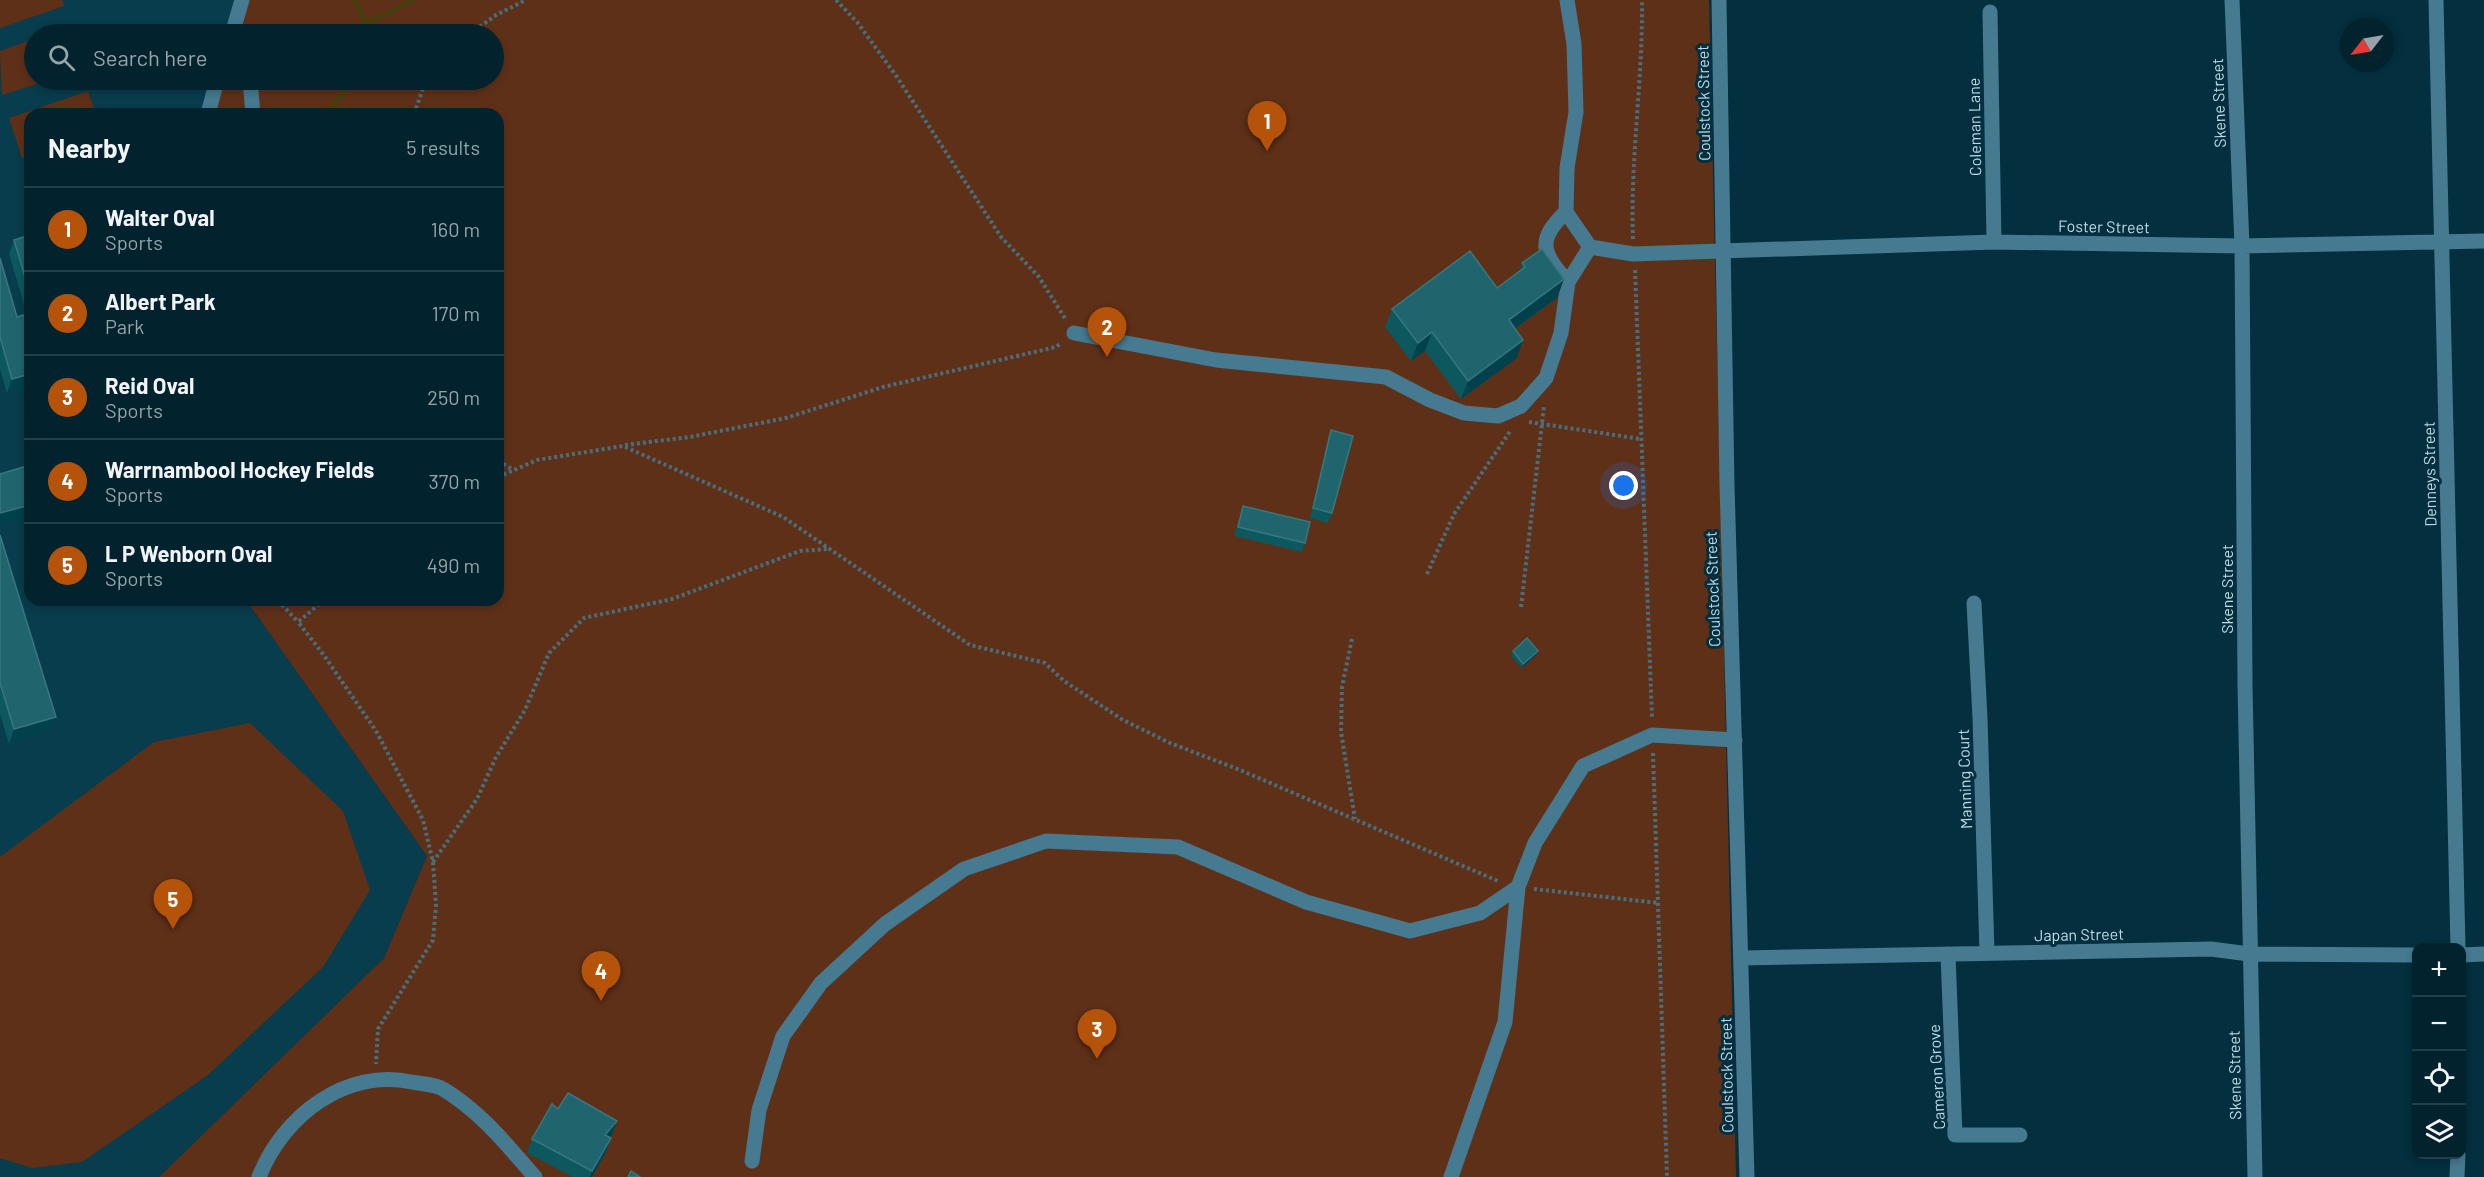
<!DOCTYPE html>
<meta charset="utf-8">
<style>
body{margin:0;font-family:Barlow,sans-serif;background:#0c2b36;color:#f1f3f6}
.controls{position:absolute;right:18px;bottom:18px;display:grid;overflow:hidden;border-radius:12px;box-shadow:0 3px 9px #0003}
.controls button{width:54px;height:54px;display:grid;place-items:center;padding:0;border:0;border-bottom:2px solid #23404a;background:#02232e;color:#f1f3f6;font:30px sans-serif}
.compass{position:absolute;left:2340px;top:18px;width:54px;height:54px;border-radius:50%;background:#02232e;box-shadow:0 3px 9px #0003;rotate:239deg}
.you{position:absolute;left:1624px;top:486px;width:21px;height:21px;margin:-15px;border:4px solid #fff;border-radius:50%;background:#1a73e8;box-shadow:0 0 0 9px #1a73e833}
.badge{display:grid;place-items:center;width:39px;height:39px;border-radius:50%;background:#b45309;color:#fff;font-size:20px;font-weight:700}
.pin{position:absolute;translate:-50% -50px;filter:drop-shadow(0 2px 3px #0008)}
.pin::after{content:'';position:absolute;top:32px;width:21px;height:18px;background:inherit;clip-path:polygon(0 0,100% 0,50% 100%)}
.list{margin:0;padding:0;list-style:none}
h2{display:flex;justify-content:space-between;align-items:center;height:78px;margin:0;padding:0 24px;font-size:26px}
h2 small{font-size:20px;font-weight:400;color:#96a4aa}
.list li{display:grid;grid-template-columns:39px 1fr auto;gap:18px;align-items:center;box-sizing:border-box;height:84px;padding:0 24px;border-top:2px solid #23404a}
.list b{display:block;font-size:22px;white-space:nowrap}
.list p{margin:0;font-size:20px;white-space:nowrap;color:#96a4aa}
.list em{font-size:20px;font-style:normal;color:#96a4aa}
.icon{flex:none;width:33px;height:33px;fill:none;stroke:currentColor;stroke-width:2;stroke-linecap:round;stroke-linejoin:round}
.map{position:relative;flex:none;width:2484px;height:1177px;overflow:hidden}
.search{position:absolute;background:#02232e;box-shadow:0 3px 9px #0003;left:24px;top:24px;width:480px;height:66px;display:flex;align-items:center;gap:15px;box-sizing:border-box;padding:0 21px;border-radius:33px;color:#96a4aa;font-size:22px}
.panel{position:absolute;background:#02232e;box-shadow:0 3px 9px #0003;left:24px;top:108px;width:480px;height:498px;border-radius:18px}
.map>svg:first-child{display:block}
</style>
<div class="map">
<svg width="2484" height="1177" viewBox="0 0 2484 1177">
<rect width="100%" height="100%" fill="#032f3e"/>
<path fill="#083d4d" d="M0,0H243L232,34H34V80H217L206,114H30V600H246L427,856L384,958L159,1177H0Z"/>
<path fill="#5f3018" d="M0,0H62L64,6L0,28Z
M243,0H1709L1736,1177H159L384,958L427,856L246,600H498V114H206L217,80H494V34H232Z
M34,39V80H49L2,95L0,51Z
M88,91L96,114H30V156L22,158L9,118Z
M250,723L343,811L370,890L323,967L208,1075L82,1162L32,1168L0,1158V857L154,742Z"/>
<path fill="#43410b" d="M352,0H357L367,21L409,0H417L368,25V34H364L359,12Z
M351,80H356C346,93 336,114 318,114L331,105Z"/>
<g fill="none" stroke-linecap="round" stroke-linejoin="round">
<path stroke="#496e7c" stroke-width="4" stroke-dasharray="3 3" stroke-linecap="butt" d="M836,0L857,22L897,77L1001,237L1039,277L1066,320
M470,34L496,15L526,0
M414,114L426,80
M1633,239C1630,159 1643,80 1642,0
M1635,270L1652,718
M1529,422L1641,439
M625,445L690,437L786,418L883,387L1056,347L1061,343
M498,461L512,469
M498,477L537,460L623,446L783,517L970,645L1045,663L1064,681L1123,720L1170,743L1240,770L1498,881
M1427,574L1454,514L1511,430
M278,600L298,622
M324,600L298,622L323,654L376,731L423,820L433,862L436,905L433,940L378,1029L376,1064
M1521,607L1544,406
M1352,639L1342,687L1341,732L1355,819
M1653,753L1667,1177
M433,862L477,799L496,757L525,710L549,653L584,618L672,599L800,551L828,549
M1534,889L1659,903"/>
<path stroke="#457a90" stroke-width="15" d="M1567,0L1574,44L1576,112L1567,168L1566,212L1590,247L1633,254L1994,242L2242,246L2484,241
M1719,0L1727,485L1747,1177
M2232,0L2242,246L2245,684L2255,1177
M2436,0L2458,948
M1990,12L1994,242
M232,34L242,0
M250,80L253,114
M208,114L217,80
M1566,212C1536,240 1542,254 1568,282
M1074,333L1216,360L1386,377L1430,400L1464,413L1498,416L1521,406L1546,378L1561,333L1568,282L1590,247
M1974,603L1980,718L1987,953
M1948,954L1955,1135H2020
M2462,955L2484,954
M1742,958L2211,949L2249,954L2416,955
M752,1161L759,1110L783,1036L821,983L885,924L964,869L1046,841L1178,847L1306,902L1410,931L1480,913L1518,887
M259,1177C283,1116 345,1068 412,1082C422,1084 435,1084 443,1089C480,1111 508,1146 535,1177
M1451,1177L1505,1022L1518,887L1535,843L1583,766L1652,735L1735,740
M2457,1177L2458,1154"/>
</g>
<path fill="#0d575f" d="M30,235V386L7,393L0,369V258L17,317L27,314L9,254L14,240Z
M1522,263L1564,279L1557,298L1515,329L1517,358L1461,399L1425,351L1411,361L1385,327L1392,309L1497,288L1519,272Z
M1331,430L1332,513L1328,523L1310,518L1328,439Z
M1243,506L1305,543L1302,552L1234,536Z
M0,535L56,717L50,731L9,744L0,714Z
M1513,651H1538L1536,655L1522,668L1511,656Z
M558,1109L612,1135L610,1137L611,1138L606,1152L592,1177H573L527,1153L532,1139Z"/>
<path fill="#01414c" d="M1564,279L1557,298L1502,338L1509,320Z
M1432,332L1425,351L1411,361L1418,343Z
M1523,340L1517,358L1461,399L1468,381Z
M30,374V386L7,393L12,379Z
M30,505V517L0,526V513Z
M1538,651L1536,655L1522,668L1523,664Z
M56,717L50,731L9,744L14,729Z
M617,1121L612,1135L600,1149L605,1135Z
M611,1138L606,1152L592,1177H590L592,1171Z"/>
<path fill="#20656e" stroke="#397780" stroke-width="1.5" d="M30,235V294L14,240Z
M1542,249L1564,279L1509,320L1523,340L1468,381L1432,332L1418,343L1392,309L1470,251L1497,288L1525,267L1522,263Z
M0,258L17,317L30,313V374L12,379L0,337Z
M1331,430L1353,436L1332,513L1313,508Z
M30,465V505L0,513V474Z
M1243,506L1310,522L1305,543L1238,527Z
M0,535L56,717L14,729L0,683Z
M1527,638L1538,651L1523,664L1513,651Z
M568,1093L617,1121L605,1135L611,1138L592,1171L532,1139L552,1104L558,1109Z
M631,1171L640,1177H628Z"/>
<g text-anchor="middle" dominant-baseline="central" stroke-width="6" stroke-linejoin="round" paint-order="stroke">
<g font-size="16" fill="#bfdae6" stroke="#032f3e">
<text transform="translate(1703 103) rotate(-91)">Coulstock Street</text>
<text transform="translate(2218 103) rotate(-92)">Skene Street</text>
<text transform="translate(1974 127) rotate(-91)">Coleman Lane</text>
<text transform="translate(2104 226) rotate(1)">Foster Street</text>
<text transform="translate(2429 474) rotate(-91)">Denneys Street</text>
<text transform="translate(1712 589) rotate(-92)">Coulstock Street</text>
<text transform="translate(2226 589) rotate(-90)">Skene Street</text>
<text transform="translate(1964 779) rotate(-92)">Manning Court</text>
<text transform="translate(2079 934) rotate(-1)">Japan Street</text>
<text transform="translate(1726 1075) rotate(-91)">Coulstock Street</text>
<text transform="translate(2234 1075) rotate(-91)">Skene Street</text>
<text transform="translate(1936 1077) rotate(-93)">Cameron Grove</text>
</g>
</g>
</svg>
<div class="controls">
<button>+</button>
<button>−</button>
<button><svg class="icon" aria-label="locate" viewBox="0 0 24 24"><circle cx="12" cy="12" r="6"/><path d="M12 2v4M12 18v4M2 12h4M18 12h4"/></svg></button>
<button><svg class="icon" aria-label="layers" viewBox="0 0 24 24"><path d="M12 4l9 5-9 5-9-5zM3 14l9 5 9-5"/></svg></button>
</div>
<svg class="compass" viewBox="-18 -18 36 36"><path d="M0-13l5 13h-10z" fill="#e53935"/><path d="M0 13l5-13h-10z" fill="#96a4aa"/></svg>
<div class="you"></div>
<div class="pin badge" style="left:1267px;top:151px">1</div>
<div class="pin badge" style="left:1107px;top:357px">2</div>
<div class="pin badge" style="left:1097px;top:1059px">3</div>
<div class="pin badge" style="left:601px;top:1001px">4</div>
<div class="pin badge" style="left:173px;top:929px">5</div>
<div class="search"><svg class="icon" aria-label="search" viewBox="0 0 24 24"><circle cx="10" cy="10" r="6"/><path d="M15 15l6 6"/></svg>Search here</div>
<section class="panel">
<h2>Nearby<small>5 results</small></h2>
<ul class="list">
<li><span class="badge">1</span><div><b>Walter Oval</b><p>Sports</p></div><em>160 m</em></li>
<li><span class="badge">2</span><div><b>Albert Park</b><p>Park</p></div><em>170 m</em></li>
<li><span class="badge">3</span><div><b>Reid Oval</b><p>Sports</p></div><em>250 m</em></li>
<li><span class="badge">4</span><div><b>Warrnambool Hockey Fields</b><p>Sports</p></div><em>370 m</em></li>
<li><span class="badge">5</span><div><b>L P Wenborn Oval</b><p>Sports</p></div><em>490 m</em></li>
</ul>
</section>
</div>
